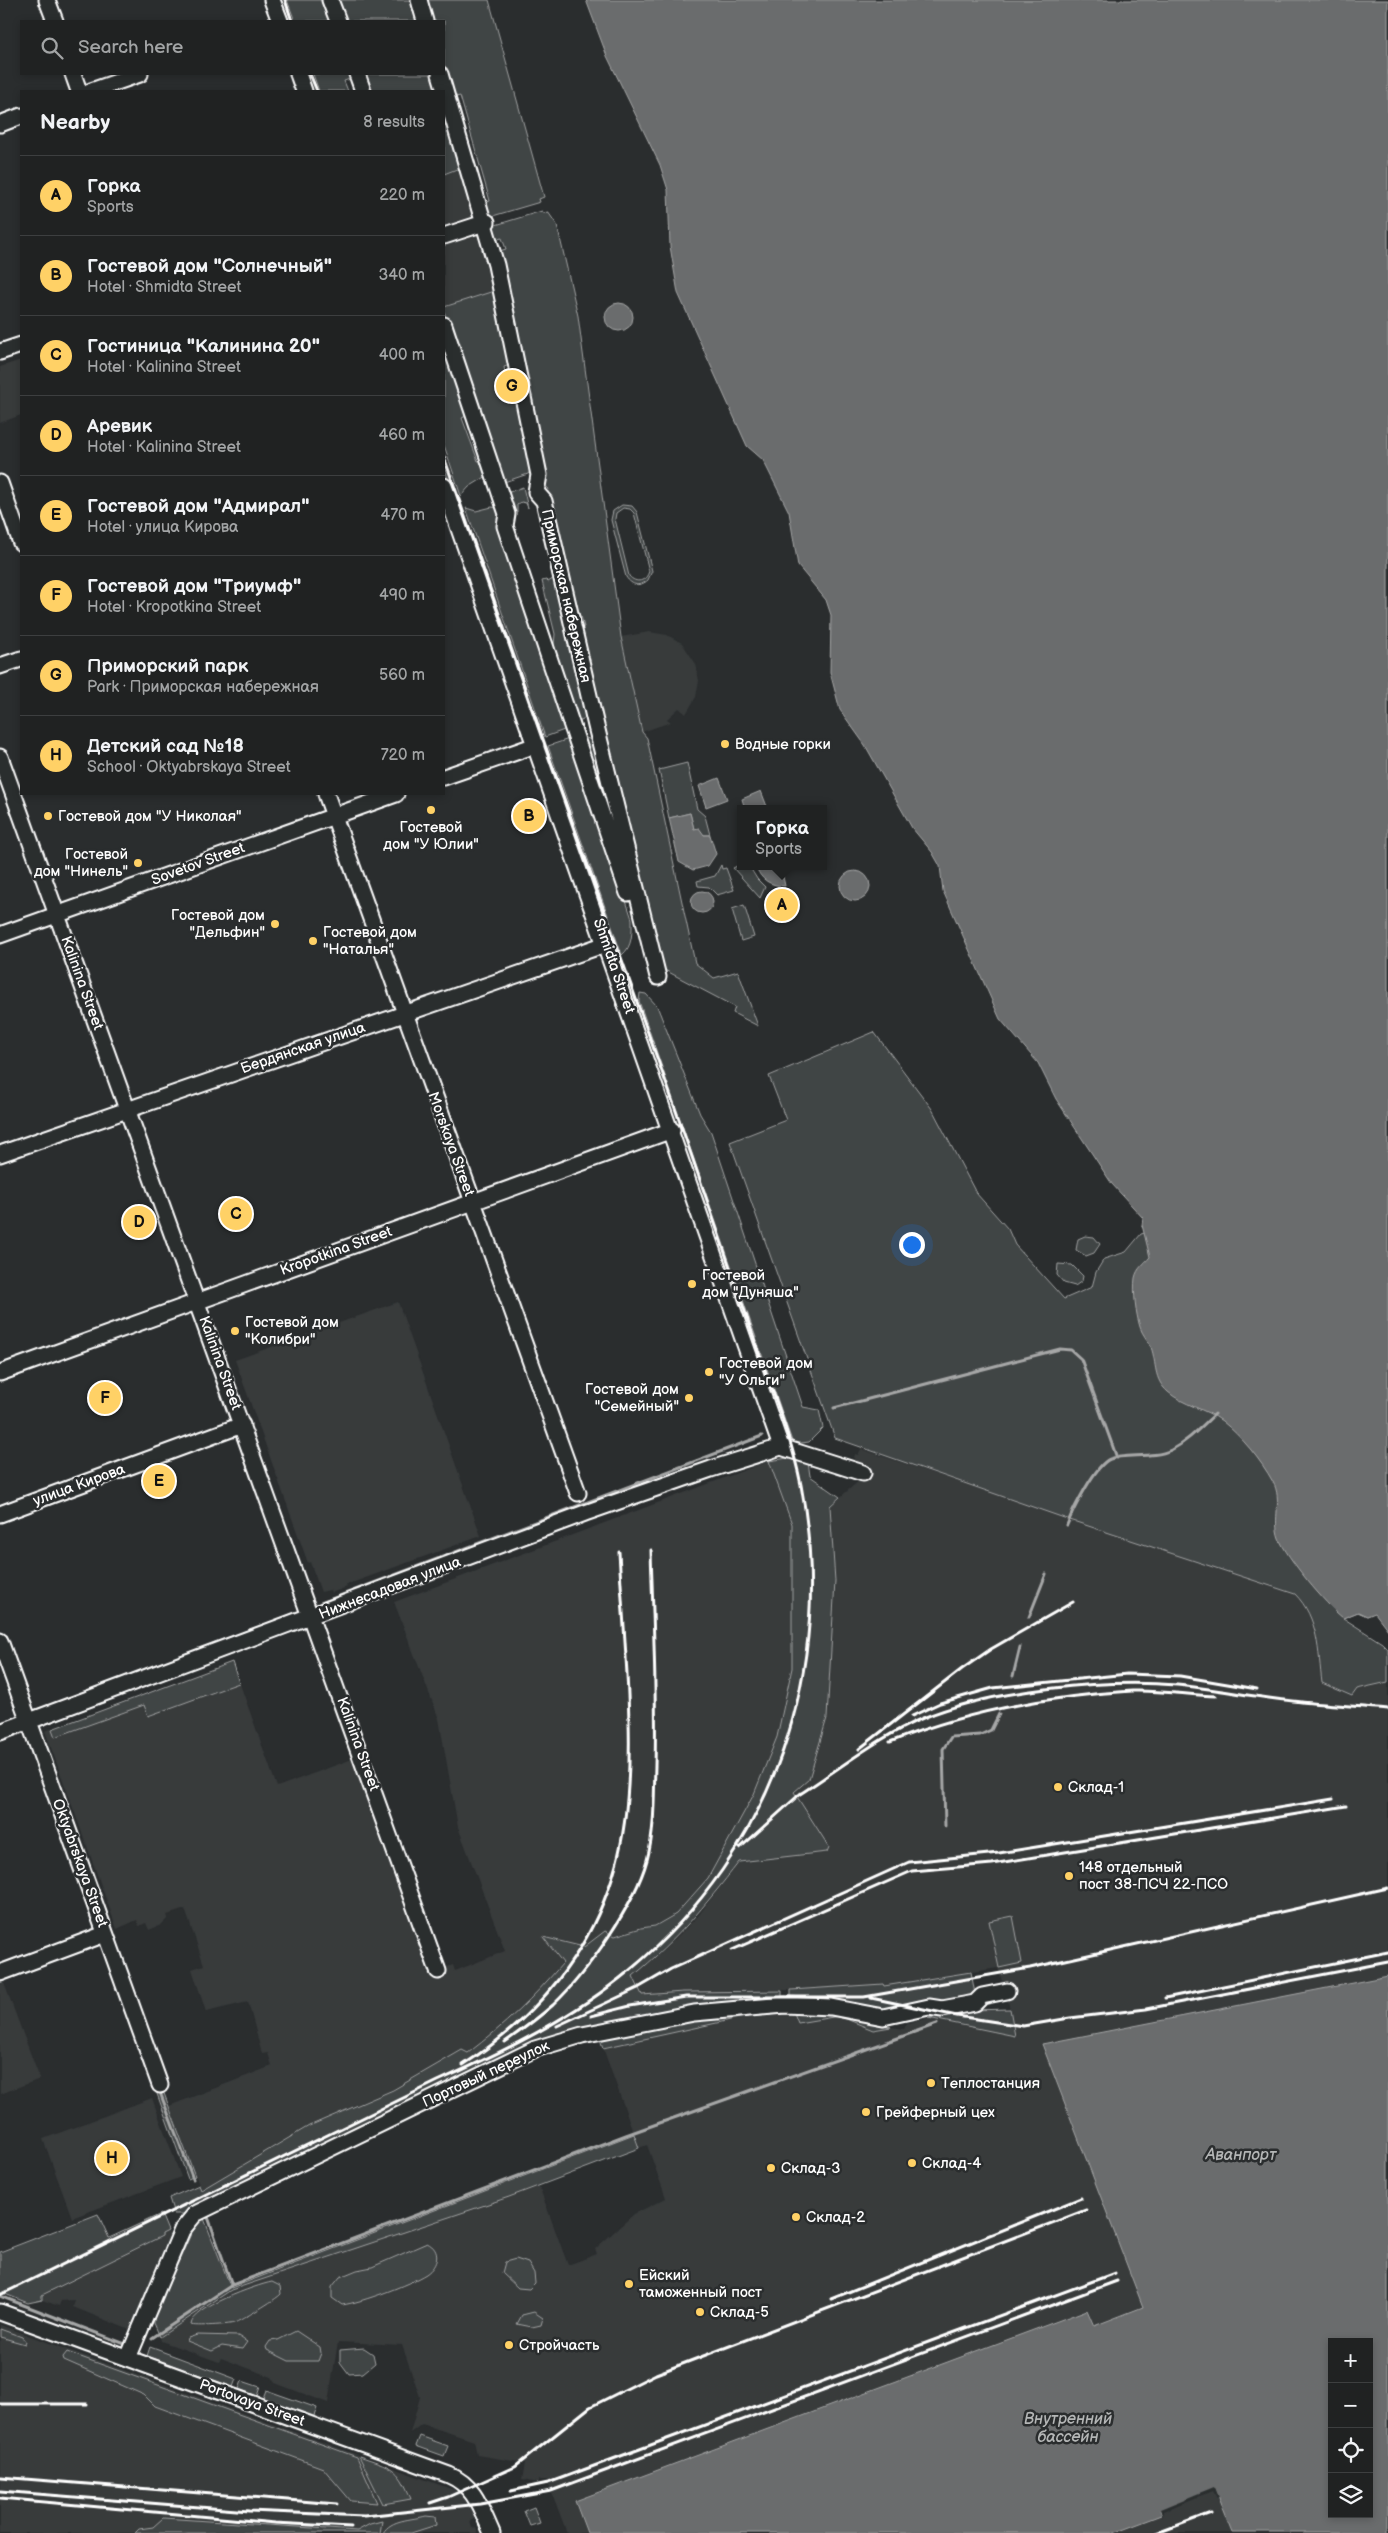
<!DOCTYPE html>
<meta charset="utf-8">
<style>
body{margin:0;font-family:"Balsamiq Sans",sans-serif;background:#282a2a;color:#f1f3f6}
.controls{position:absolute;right:15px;bottom:15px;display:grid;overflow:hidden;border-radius:0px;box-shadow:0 2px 8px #0003}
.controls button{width:45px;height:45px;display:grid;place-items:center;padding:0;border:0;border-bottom:1px solid #3d3f40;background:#202222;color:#f1f3f6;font:25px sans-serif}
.you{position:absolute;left:911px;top:1244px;width:18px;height:18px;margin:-12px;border:4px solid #fff;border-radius:50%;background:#1a73e8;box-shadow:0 0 0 8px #1a73e833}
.badge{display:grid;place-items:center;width:32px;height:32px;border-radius:50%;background:#ffd166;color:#111;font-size:16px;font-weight:700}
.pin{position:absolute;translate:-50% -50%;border:2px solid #fff;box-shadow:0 1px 5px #0006}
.popup{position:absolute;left:737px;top:805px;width:90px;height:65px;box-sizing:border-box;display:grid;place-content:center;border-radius:0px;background:#202222;filter:drop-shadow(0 1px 4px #0005);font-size:16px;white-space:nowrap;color:#a2a4a5}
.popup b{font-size:19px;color:#f1f3f6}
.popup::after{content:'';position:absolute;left:50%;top:100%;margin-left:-10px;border:10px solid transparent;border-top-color:#202222}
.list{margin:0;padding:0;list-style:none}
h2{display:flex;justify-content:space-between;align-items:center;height:65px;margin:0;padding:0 20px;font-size:21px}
h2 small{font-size:16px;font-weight:400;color:#a2a4a5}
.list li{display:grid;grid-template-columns:32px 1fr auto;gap:15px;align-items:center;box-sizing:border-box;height:80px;padding:0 20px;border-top:1px solid #3d3f40}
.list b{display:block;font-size:19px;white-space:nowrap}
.list p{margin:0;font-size:16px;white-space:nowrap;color:#a2a4a5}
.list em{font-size:16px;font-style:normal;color:#a2a4a5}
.icon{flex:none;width:28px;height:28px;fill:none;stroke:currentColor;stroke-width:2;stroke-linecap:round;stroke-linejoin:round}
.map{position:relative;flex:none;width:1388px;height:2533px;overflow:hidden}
.search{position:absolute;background:#202222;box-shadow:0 2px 8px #0003;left:20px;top:20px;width:425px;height:55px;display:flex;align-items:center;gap:12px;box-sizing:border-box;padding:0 18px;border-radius:0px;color:#a2a4a5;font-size:19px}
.panel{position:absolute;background:#202222;box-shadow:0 2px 8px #0003;left:20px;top:90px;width:425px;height:705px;border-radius:0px}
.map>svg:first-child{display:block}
</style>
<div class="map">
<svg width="1388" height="2533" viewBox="0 0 1388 2533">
<rect width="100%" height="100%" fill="#2a2d2e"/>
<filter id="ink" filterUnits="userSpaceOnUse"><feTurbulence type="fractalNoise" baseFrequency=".02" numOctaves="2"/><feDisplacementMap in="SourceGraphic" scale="10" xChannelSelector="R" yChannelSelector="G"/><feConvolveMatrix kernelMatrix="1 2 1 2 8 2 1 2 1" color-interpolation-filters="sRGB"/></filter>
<g filter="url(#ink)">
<path fill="#373a3b" d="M462,167L497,290L444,307V174Z
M21,360V415L0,423V367Z
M649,632L667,635L682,643L696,664L699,681L696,697L686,714L679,708L667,719L671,722L642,732L621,637Z
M398,1302L481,1536L346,1585L347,1587L331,1593L330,1590L321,1592L310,1562L308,1563L235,1360Z
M861,1449L1296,1594L1304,1603L1315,1628L1322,1683L1357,1689L1388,1682V1976L1042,2044L1143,2307L1094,2326L1087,2310L575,2501L587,2533H567L547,2480H538V2483L522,2480L525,2463L477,2455L474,2441L422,2424L410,2433L420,2397L402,2345L338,2342L328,2403L275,2383L271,2377L221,2358L219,2362L161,2341L160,2337L231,2290L539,2186L568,2265L597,2254L595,2249L634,2214L666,2198L647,2145L639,2148L603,2048L744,2017L794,2013L798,2023L839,2016L873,2030L891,2027L904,2029L907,2023L928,2018L1015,2035L1004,1981H1002L998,1968L884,1986L883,1984L793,1990L683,1992L642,1995L633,1976L664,1950L698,1916L739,1862L827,1852L829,1847L794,1792L827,1718L835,1581L830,1506L861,1479L853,1462L855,1454L858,1455Z
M769,1461L792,1524V1668L777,1737L754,1794L708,1878L676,1914L655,1926L641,1928L614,1936L605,1931L584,1947L544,1937L563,1962L535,1997L507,2024L468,2053L462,2050L393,2090L309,2126L201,2190L169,2106L272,2066L268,2053L262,2054L248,2002L206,2012L192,1969L204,1965L185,1909L167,1915L168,1918L161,1925L149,1930L146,1923L139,1926L137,1920L117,1929L45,1731L232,1662L277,1787L355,1758L383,1836L381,1838L417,1937L428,1974L453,1965L455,1971L505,1951L458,1827L439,1719L394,1602Z
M4,1983L40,2079L0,2094V1984Z
M152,2098L181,2177L72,2218L43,2139Z
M168,2231L173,2241L167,2244L169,2250L135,2332L73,2307L75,2300L61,2301L59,2306L42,2300V2295L162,2236L161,2234Z
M0,2325L465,2494L476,2514V2518L470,2521L472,2528L476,2527L478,2533H0Z
M1214,2487L1232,2533H1114L1162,2515L1160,2509Z"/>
<path fill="#414445" stroke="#a0a2a2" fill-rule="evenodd" d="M287,0H326L334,21H295Z
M335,0H415L421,21H342Z
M424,0H489L544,197L539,199L540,202L486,218L482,204L490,201L460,96L452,98L444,69V21H430Z
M313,74H352L353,78L344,81L348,91H319Z
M361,74H435L440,91H367Z
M444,103L462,167L444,174Z
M542,211L543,213L548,212L557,225L578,316L621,637L642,732L647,738L695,963L714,978L738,971L758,1026L733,1013L735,1007L659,967L578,629L584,627L581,616L575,617L547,494L549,489L544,485L496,252L506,249L502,238L493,240L489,227Z
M497,290L513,364L504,367L508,385L517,382L520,424L531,470L528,474L504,482L500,480L444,311V307Z
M444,346L468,415L462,418L478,461L484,459L487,476L469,487L461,496L444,445Z
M444,459L543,742H541L444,467Z
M523,487L528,508L526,503L521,502L517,505V512L513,511L507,493Z
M622,505L632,506L637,512L652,571L648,580C640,587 632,586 626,577L611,520L613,511ZM623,508L630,509L634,513L649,571C646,582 636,584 629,576L615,519L616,513Z
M492,507L498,508L567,729L545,737L466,508L476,511Z
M556,577L586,716L583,720L576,723L553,656L555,634L542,581L546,580L548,582Z
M584,737L591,740L619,850L583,738Z
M572,738L632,919C632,932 633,946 622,955L548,746Z
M542,745H544L610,931L606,929Z
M687,763L697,809L705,816L710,835H704L694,829L690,813L669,818L659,770Z
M741,864V866H749L757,879L765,887L760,898L733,868Z
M721,865L722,869L726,868L734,890L717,895L709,887L698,886L697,881L715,876Z
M744,905L754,937L741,941L732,909Z
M640,993L646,994L657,1006L700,1114L711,1132L803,1407L819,1410L823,1428L809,1442L793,1444L639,1001Z
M874,1032L932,1109L976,1193L1008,1229L1015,1245L1064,1299L1092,1287L1096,1272L1104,1259L1126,1252L1141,1234L1145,1233L1142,1225L1372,1614L1367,1616L1358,1612L1343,1618L1382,1643L1388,1649V1682L1357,1689L1352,1696L1322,1683C1318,1652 1319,1618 1295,1594L1070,1520L835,1438L730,1142L786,1120L769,1076Z
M1085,1236L1094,1237L1100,1244L1094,1253L1086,1256L1076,1250L1078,1239Z
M1058,1264L1072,1265L1083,1276L1082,1281L1075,1286L1064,1283L1057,1275Z
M788,1458L808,1462L810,1476L840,1497L830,1506L835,1581L827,1718L809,1779L794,1792L829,1847L827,1852L739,1862C704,1907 677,1940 633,1976L642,1995L683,1992L782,1991V2001L520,2051L183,2214H174L169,2198L199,2185L201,2190L309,2126L393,2090L462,2050L468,2053C506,2024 532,1999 563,1963L543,1937L584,1947L605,1931L615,1936L641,1928L655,1926L676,1914L708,1878L754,1794L777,1737L792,1668V1524L769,1461Z
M232,1662L239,1683L148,1716L144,1705L55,1737L52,1729Z
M1013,1916L1022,1963L999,1968L989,1921Z
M971,1972L975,1994L887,2012L791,2000V1990L883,1984L884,1986Z
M1010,2009L1015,2036L928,2018L970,2010Z
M781,2010L841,2014L891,2027L873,2030L839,2016L798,2023L794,2013L744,2017L603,2048L600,2039L700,2019Z
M162,2088L195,2176L188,2179L156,2091Z
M634,2134L639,2148L509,2197L231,2290L160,2337L154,2323V2316L191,2234L203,2216L231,2288Z
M98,2214L109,2238L161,2214L168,2231L162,2234V2236L42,2295V2300L28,2303L0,2292V2252Z
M427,2243C442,2250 438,2266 426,2274C408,2285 363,2302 342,2305L332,2298V2287L340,2277L357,2270L372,2267Z
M516,2259L528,2263L534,2273L535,2283L529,2289L518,2288L502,2273L505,2262Z
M272,2282L280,2286L281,2294C277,2299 240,2321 234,2323C230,2325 194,2327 191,2325C192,2308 256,2285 272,2282Z
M534,2312L543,2318L541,2325L532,2327L517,2324L522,2315Z
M0,2329L22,2337L26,2342L25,2344L0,2337Z
M296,2331L320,2347L321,2353L318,2361H289L267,2350L266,2347L270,2341L278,2340Z
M197,2335L238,2336L247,2342L242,2349L222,2346L212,2351L187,2341L188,2338Z
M150,2347L236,2379L233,2387L147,2356Z
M364,2348L373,2354L375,2363L363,2373L349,2374L340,2362V2350Z
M67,2352L357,2457L377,2503L351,2501L323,2468L155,2406L144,2395L64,2360L63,2357Z
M242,2381L260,2387L257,2396L239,2389Z
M266,2390L317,2408L314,2416L263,2398Z
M420,2436L448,2446L444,2456L416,2446Z
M359,2456C391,2467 398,2466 411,2499L383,2504Z
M534,2507L540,2523L530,2526L524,2511Z
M426,2516L435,2517L436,2525L411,2533H383C391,2519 411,2520 426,2516Z
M163,2518L357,2531L370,2524L382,2521L380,2533H135L139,2529L153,2527Z"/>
<path fill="#6a6c6d" stroke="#a6a7a7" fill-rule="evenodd" d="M586,0H1388V1630L1375,1613L1367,1616L1358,1612L1343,1618C1326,1605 1286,1557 1279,1538C1272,1519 1283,1500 1273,1482C1261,1460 1241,1436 1222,1421C1206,1409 1183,1405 1168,1392C1153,1379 1157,1364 1151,1347C1148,1340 1142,1334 1140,1327C1136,1314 1133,1292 1135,1278C1137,1268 1144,1264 1150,1257L1142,1225L1143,1218L1112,1184L1056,1099L1038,1063L1000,1019L943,891L940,866L932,852L912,828L865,745L840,710L830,672L831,615L826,600L798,566L789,512L763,460L747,446L678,293L670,246L668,190L660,165L607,56Z
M605 317a14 14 0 1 1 28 0a14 14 0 1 1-28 0Z
M719,778L727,799L706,807L699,786Z
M761,791L768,809H745L742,799Z
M690,813L694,829L699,828L704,835H710L716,854L708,866L693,870L679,862L669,818Z
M756,866C766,866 772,871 782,872L785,886C771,886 760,880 756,866Z
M840 886a15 15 0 1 1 30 0a15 15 0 1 1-30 0Z
M691 902a11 11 0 1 1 22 0a11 11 0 1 1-22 0Z
M771 905a11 11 0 1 1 22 0a11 11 0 1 1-22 0Z
M1388,1976V2533H1232L1214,2488L1160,2510L1162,2515L1114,2533H587L575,2501L1087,2310L1094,2326L1143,2307L1042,2044ZM1332,2342H1369V2514H1332Z"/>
<path fill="#2a2d2e" d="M1214,2487L1218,2497L1216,2498L1212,2491L1163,2511V2518L1160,2509Z"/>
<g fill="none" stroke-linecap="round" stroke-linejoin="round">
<path stroke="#a6a7a7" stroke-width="3" d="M834,1408L1060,1349L1071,1350L1081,1359L1117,1458
M1067,1525C1073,1510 1095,1465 1110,1459C1126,1453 1153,1459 1171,1450C1188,1441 1201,1427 1215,1414
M321,1603L762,1436
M1029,1617L1046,1574
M1013,1676L1020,1647
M945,1826L943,1749L951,1737L980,1735L991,1730L999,1714
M161,2095L193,2179
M208,2217L232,2285
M0,2296L125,2344
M152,2338L232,2285L626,2135L937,2024"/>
<defs>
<path id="minor" d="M47,0L55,21
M272,0L280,21
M330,0L338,21
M419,0L425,21
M73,74L79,91
M298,74L304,91
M357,74L363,91
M440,74L496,265L539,475L536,492L544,501L596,726L658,977
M91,91L140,74
M0,124L21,116
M444,236L487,222
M444,325L507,514L505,526L628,893
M0,352L21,345
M0,483L21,543
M444,486L781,1447
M0,666L21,659
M0,757L438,1971
M444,777L536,745
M326,794L578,1493
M0,935L396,794
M0,1154L606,944
M0,1373L672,1130
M781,1447L863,1473
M0,1514L242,1425
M0,1641L160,2085
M0,1732L585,1513L711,1469L781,1447
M0,1973L105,1934
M0,2312L449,2475C475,2486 481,2509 492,2533
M128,2358L182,2230L195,2214L535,2049L582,2035L694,2013L785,2005L831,2007L883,2017L929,2007L942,2009L975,2003L982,1996L1007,1991"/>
</defs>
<use href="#minor" stroke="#fff" stroke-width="19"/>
<use href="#minor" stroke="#2a2d2e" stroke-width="15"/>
<path stroke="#fff" stroke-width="3" d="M285,0L292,21
M310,74L317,91
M912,1716L940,1703L993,1688L1127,1674L1180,1676L1257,1689
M890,1742C967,1711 1049,1696 1132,1691C1160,1690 1188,1695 1216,1696
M859,1749L962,1669L991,1649L1073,1602
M797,1796C838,1770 878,1737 923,1718C991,1690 1103,1679 1177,1685C1216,1689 1254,1697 1293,1701C1325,1705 1357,1706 1388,1709
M740,1848L801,1793
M732,1950L912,1871L992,1864L1346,1806
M871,1998L957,2016L1023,2026L1070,2018L1146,2009L1388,1962
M1165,1998L1388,1952
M591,2016L630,2006L686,1997H864L1030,1968L1388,1888
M557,2026L638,1988L671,1969L909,1862L999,1853L1333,1799
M505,2042C522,2030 538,2018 553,2005C587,1973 635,1904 647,1860C655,1830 654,1797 655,1766C657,1694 653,1622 651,1550
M463,2065C537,2017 592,1952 616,1865C641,1773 624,1648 619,1552
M0,2295L438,2081C505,2051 574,2017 630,1970C774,1851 836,1668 801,1485C791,1434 769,1384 753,1335C724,1250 695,1164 665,1080C590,873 516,665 444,457
M831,2299L1081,2198
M0,2404H87
M0,2477L337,2504
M0,2491L249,2511L364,2516L480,2504L551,2491L1117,2281
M511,2491L548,2483L1115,2273
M0,2498L275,2523L351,2527
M430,2503L448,2497L515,2467L590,2407L656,2374L1086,2210
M1157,2533L1211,2513"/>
</g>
</g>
<g fill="#ffd166" stroke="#2a2d2e" stroke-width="2">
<circle cx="725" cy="744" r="5"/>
<circle cx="431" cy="810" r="5"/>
<circle cx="48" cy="816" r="5"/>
<circle cx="138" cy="863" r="5"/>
<circle cx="275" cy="924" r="5"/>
<circle cx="313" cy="941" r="5"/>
<circle cx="692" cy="1284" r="5"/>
<circle cx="235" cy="1331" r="5"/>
<circle cx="709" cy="1372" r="5"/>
<circle cx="689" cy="1398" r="5"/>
<circle cx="1058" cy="1787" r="5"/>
<circle cx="1069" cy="1876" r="5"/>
<circle cx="931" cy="2083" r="5"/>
<circle cx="866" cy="2112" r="5"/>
<circle cx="912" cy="2163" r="5"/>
<circle cx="771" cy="2168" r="5"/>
<circle cx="796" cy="2217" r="5"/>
<circle cx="629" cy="2284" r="5"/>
<circle cx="700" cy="2312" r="5"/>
<circle cx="509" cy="2345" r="5"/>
</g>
<g text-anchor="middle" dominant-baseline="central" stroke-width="5" stroke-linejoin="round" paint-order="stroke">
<g font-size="15" fill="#fff" stroke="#2a2d2e">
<text transform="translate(566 596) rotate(77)">Приморская набережная</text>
<text transform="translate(198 864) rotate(-20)">Sovetov Street</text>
<text transform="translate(614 966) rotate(71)">Shmidta Street</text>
<text transform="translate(82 983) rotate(70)">Kalinina Street</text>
<text transform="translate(303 1048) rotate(-19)">Бердянская улица</text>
<text transform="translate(451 1144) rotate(70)">Morskaya Street</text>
<text transform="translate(336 1251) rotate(-20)">Kropotkina Street</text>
<text transform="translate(220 1363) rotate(70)">Kalinina Street</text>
<text transform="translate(79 1485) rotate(-20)">улица Кирова</text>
<text transform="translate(390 1588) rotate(-21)">Нижнесадовая улица</text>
<text transform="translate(358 1744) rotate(70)">Kalinina Street</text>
<text transform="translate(80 1863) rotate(70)">Oktyabrskaya Street</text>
<text transform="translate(486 2074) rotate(-25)">Портовый переулок</text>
<text transform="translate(252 2403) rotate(20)">Portovaya Street</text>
</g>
<g font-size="15" fill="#fff" stroke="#2a2d2e" text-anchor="start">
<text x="735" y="744">Водные горки</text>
<text x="58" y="816">Гостевой дом "У Николая"</text>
<text x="431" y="827" text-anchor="middle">Гостевой<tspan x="431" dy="17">дом "У Юлии"</tspan></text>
<text x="128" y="854" text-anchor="end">Гостевой<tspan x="128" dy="17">дом "Нинель"</tspan></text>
<text x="265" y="915" text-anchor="end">Гостевой дом<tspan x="265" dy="17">"Дельфин"</tspan></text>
<text x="323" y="932">Гостевой дом<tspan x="323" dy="17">"Наталья"</tspan></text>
<text x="702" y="1275">Гостевой<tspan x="702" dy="17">дом "Дуняша"</tspan></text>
<text x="245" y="1322">Гостевой дом<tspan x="245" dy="17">"Колибри"</tspan></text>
<text x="719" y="1363">Гостевой дом<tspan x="719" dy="17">"У Ольги"</tspan></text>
<text x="679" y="1389" text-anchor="end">Гостевой дом<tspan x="679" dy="17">"Семейный"</tspan></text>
<text x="1068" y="1787">Склад-1</text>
<text x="1079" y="1867">148 отдельный<tspan x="1079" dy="17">пост 38-ПСЧ 22-ПСО</tspan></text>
<text x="941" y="2083">Теплостанция</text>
<text x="876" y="2112">Грейферный цех</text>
<text x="922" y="2163">Склад-4</text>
<text x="781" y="2168">Склад-3</text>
<text x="806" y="2217">Склад-2</text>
<text x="639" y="2275">Ейский<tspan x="639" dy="17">таможенный пост</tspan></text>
<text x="710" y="2312">Склад-5</text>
<text x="519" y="2345">Стройчасть</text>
</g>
<g font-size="16" font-style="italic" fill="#b4b6b6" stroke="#2a2d2e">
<text x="1241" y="2155">Аванпорт</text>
<text x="1068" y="2419">Внутренний<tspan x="1068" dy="18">бассейн</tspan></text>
</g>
</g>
</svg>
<div class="controls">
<button>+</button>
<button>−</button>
<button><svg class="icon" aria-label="locate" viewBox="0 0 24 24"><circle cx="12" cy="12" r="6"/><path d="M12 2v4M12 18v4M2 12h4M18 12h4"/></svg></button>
<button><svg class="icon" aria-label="layers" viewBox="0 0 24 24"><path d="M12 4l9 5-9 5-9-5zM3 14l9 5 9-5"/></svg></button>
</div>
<div class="you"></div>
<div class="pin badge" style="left:782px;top:905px">A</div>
<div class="popup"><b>Горка</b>Sports</div>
<div class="pin badge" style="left:529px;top:816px">B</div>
<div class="pin badge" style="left:236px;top:1214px">C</div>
<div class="pin badge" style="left:139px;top:1222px">D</div>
<div class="pin badge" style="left:159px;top:1481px">E</div>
<div class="pin badge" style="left:105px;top:1398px">F</div>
<div class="pin badge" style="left:512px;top:386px">G</div>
<div class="pin badge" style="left:112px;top:2158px">H</div>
<div class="search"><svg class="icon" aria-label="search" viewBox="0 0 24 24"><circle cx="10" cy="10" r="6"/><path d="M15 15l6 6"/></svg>Search here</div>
<section class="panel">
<h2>Nearby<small>8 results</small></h2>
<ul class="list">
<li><span class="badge">A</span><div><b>Горка</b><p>Sports</p></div><em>220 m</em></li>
<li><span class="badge">B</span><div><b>Гостевой дом &quot;Солнечный&quot;</b><p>Hotel · Shmidta Street</p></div><em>340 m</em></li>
<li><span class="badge">C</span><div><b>Гостиница &quot;Калинина 20&quot;</b><p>Hotel · Kalinina Street</p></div><em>400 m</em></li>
<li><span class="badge">D</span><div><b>Аревик</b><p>Hotel · Kalinina Street</p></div><em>460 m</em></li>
<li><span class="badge">E</span><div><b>Гостевой дом &quot;Адмирал&quot;</b><p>Hotel · улица Кирова</p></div><em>470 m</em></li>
<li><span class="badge">F</span><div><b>Гостевой дом &quot;Триумф&quot;</b><p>Hotel · Kropotkina Street</p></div><em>490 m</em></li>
<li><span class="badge">G</span><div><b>Приморский парк</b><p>Park · Приморская набережная</p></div><em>560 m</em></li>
<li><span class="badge">H</span><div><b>Детский сад №18</b><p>School · Oktyabrskaya Street</p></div><em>720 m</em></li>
</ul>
</section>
</div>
